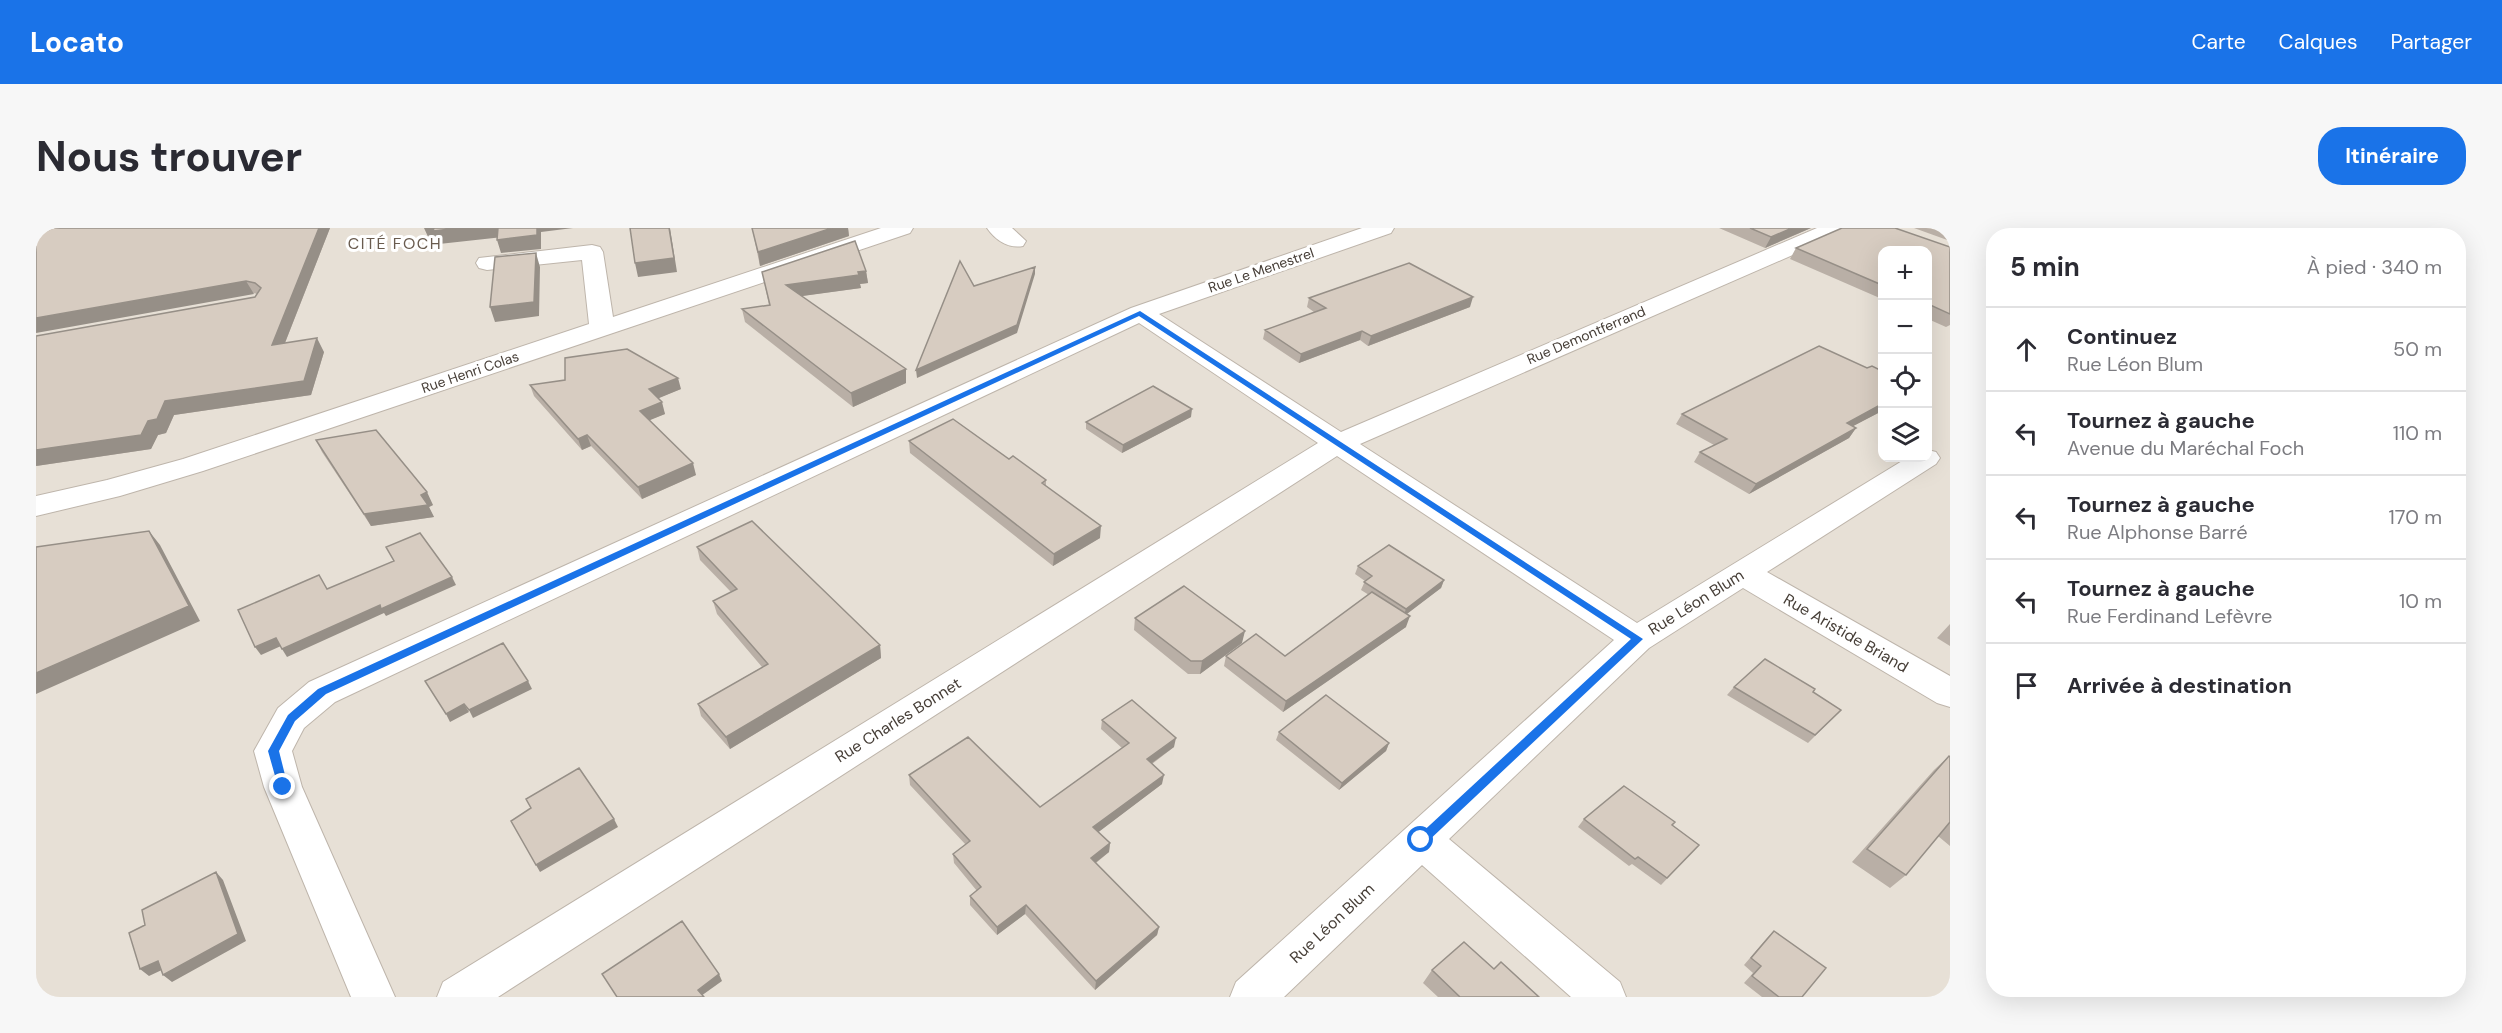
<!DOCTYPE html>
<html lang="fr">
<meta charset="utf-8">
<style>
body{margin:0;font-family:"DM Sans",sans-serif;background:#f7f7f7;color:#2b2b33}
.controls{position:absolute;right:18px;top:18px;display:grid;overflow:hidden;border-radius:12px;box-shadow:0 6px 24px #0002}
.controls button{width:54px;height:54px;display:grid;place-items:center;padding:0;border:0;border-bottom:2px solid #e1e1e2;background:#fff;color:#2b2b33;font:30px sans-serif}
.stop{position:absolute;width:18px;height:18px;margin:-14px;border:4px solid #1a73e8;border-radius:50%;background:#fff}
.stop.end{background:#1a73e8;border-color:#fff;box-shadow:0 2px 6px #0008}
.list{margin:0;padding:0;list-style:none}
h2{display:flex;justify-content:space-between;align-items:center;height:78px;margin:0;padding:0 24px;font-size:26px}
h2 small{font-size:20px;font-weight:400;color:#7c7c81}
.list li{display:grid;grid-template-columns:39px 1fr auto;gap:18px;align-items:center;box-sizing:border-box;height:84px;padding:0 24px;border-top:2px solid #e1e1e2}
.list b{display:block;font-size:22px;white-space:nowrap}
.list p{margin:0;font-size:20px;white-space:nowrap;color:#7c7c81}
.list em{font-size:20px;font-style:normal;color:#7c7c81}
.icon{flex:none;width:33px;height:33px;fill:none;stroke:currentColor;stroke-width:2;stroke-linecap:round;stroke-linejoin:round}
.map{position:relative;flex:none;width:1914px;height:769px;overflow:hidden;border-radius:24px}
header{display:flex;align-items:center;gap:36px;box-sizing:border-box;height:84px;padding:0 30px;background:#1a73e8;color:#fff}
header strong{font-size:28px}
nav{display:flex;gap:33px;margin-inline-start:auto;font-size:21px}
.intro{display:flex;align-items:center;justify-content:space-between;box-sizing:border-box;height:144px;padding:0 36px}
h1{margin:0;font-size:42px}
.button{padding:15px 27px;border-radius:24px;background:#1a73e8;color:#fff;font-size:21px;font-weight:700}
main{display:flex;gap:36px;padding:0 36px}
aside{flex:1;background:#fff;border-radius:24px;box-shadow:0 6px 24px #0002}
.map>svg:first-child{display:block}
</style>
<header>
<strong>Locato</strong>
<nav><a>Carte</a><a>Calques</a><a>Partager</a></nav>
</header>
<div class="intro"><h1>Nous trouver</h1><a class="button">Itinéraire</a></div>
<main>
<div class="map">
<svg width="1914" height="769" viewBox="0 0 1914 769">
<rect width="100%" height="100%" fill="#f3eee8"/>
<path fill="#e7e0d6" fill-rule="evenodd" d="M0,0H1914V769H0ZM1846,22H1892V230H1846Z"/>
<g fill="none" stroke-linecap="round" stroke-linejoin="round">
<defs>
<path id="street" d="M845,0H877L874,5L167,243L84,268L0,288V268L71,252L147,231L553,96L546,32L451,42L443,40L440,35L443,30L556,17L564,19L567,24L577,89Z
M951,0H976L990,13L987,18C973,21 959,12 951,0Z
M1326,0H1358L1355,5L1123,86L1305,204L1781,0H1810L1807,5L1324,216L1601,395L1871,230H1892V222L1900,224L1904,230L1900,236L1731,344L1914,448V479L1901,475L1707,360L1613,420L1413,611L1584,754L1590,769H1535L1386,637L1248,769H1194L1200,754L1578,412L1301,228L462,769H401L407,754L1282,215L1103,95L299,474L268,500L256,523L266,559L359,769H315L228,559L218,523L242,480L273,454L1095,80Z"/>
</defs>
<use href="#street" stroke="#beb5ab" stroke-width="2"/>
<use href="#street" fill="#fff" fill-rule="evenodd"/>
</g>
<path fill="#b9afa6" d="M0,0H294L249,115L288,124L275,167L138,187L130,205L122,207L115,221L0,238L219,69L221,66Z
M716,0H812L813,8L724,38Z
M1683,0H1775L1729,20Z
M1878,0H1914V13Z
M1914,19V97L1910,99L1892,91V22H1846V71L1754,31L1760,20Z
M830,43L832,55L824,56L825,60L765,68L870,155L817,179L709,94L706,81L733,77L726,44Z
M1273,70L1434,79L1332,118L1324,112L1263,135L1227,111L1229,102L1278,84L1271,79Z
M494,157L645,161L622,170L629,186L613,192L660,247L606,271L555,218L546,222L498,168Z
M1846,183L1817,198L1820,200L1813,210L1713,266L1658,234L1664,224L1678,217L1640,196L1646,186Z
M1155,189L1086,225L1050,201V194Z
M280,212L397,277L393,279L398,289L335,298L286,224Z
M873,213L973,231L1010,252V258L1064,310L1017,338L874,225Z
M661,319L844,417L845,430L694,521L665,488L662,476L726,439L681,386L677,373L695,364L664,332Z
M1322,338L1408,352L1405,360L1370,386V399L1247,484L1188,438L1190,428H1249L1333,367L1325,362L1329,353L1319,346Z
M1099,390L1206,415L1164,446H1152L1098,402Z
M1914,396V418L1901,410Z
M1698,459L1777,464L1805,482L1772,515L1691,467Z
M1066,492L1138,519L1116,536L1126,556L1062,604L1074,615L1073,624L1060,635L1123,699L1121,707L1059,762L989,686L961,707L934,677V668L941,663L918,635L917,626L930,617L874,557L873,547L1004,579L1086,520L1065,501Z
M1243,504L1353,515L1350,523L1303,562L1240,512Z
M1913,528L1914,529V618L1902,608L1870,647L1854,660L1816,634L1898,542Z
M1548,591L1636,597L1663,617L1625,657L1596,636L1593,638L1542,599Z
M1738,703L1766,769H1726L1708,755L1717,745L1708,737L1731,710Z
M1458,741L1503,769H1402L1387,755L1396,742Z"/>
<path fill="#968f87" d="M283,0H294L243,130L236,117Z
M388,0H464L467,9L403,16L401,12L394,13Z
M501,0H537L505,4V21L465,25L461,12Z
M633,0H634L641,44L602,49L599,35Z
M796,0H812L813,8L724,38L722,24Z
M1756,0H1775L1729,20L1735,9Z
M500,25L504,39L503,88L459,94L454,79Z
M999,39V46L981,105L881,150L880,142Z
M830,43L832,55L824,56L825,60L752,70L750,57Z
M210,53L218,66L0,105V90Z
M1437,69L1434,79L1332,118L1335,108Z
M1326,103L1324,112L1263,135L1265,126Z
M281,110L288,124L275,167L138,187L130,205L122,207L115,221L0,238V222L112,193L129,173Z
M870,141V155L817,179L815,165Z
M642,150L645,161L616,173L613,161Z
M626,174L629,186L607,195L604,183Z
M1846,176V183L1804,205L1811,195Z
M1156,181L1155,189L1086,225L1087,217Z
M1820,200L1813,210L1713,266L1720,256Z
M551,207L555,218L546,222L542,211Z
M657,235L660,247L606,271L602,259Z
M391,264L397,277L393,279L398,289L335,298L328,286Z
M1065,298L1064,310L1017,338L1018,326Z
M113,303L124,317L164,393L0,466V445Z
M416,349L420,357L350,388L348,385L251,429L246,421L344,377Z
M1408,352L1405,360L1367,389L1370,381Z
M1374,388L1370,399L1247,484L1250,473Z
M1209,403L1206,415L1164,446L1166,433Z
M240,410L245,418L225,427L219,419Z
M844,417L845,430L694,521L690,509Z
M492,453L496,461L437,490L433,482Z
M428,476L433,484L414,494L410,486Z
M1140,510L1138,519L1109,540L1111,531Z
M1353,515L1350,523L1303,562L1306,555Z
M1128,547L1126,556L1056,609L1057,599Z
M578,591L582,599L504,644L500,637Z
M1074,615L1073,624L1054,639L1055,630Z
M180,644L187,652L210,713L136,754L127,747Z
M990,677L989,686L961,707V699Z
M1123,699L1121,707L1059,762L1060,753Z
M122,733L130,740L113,748L104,741Z
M683,746L686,753L665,768L662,762Z"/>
<path fill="#d7ccc1" stroke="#968f87" stroke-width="1.5" d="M0,0H283L236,117L281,110L268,153L129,173L121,191L112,193L105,207L0,222V108L219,69L225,60L219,55L210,53L0,90Z
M398,0H423L397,3Z
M462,0H501V7L461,12Z
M594,0H633L638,30L599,35Z
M716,0H796L722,24Z
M1714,0H1756L1735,9Z
M1806,0H1859L1914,19V86L1892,76V22H1846V57L1760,20Z
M819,13L830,43L822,44L823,47L750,57L870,141L815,165L706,81L734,77L726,44Z
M500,25L498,74L454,79L459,29Z
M924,33L938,58L999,39L981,97L880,142Z
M1373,35L1437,69L1335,108L1326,103L1265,126L1229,102L1290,80L1273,70Z
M1783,118L1831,140L1836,138L1846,143V176L1811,195L1820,200L1720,256L1664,224L1691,211L1646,186Z
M591,121L642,150L613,161L626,174L604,183L657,235L602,259L551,207L542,211L494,157L529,152V130Z
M1117,158L1156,181L1087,217L1050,194Z
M917,191L973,231L977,228L1010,252L1006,255L1065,298L1018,326L873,213Z
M340,202L391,264L385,267L392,277L328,286L280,212Z
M716,293L844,417L690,509L662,476L732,436L677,373L701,361L661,319Z
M113,303L153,378L0,445V319Z
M384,305L416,349L345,381L344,377L246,421L240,410L219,419L202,382L283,347L291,361L358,333L350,319Z
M1353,317L1408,352L1370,381L1328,354L1336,348L1322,338Z
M1148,358L1209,403L1166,433H1155L1099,390Z
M1336,364L1374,388L1250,473L1190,428L1220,406L1249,428Z
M467,415L492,453L433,482L428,476L410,486L389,453Z
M1729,431L1779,461L1777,464L1805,482L1779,507L1698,459Z
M1290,467L1353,515L1306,555L1243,504Z
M1096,472L1140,510L1111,531L1128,547L1057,599L1074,615L1055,630L1123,699L1060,753L990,677L961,699L934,668L945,659L917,626L934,613L873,547L932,509L1004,579L1093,515L1066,492Z
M1913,528L1914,529V594L1870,647L1831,621Z
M543,540L578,591L500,637L475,593L495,580L490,571Z
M1588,558L1639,594L1636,597L1663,617L1631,650L1602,629L1599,631L1548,591Z
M180,644L202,706L127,747L122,733L104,741L93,705L109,697L106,682Z
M646,693L683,746L662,762L668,769H581L566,746Z
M1738,703L1790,740L1766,769H1743L1716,748L1725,738L1715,730Z
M1428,714L1458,741L1465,734L1503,769H1424L1396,742Z"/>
<path fill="#1a73e8" d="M1104,83L1607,411L1389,616H1381V609L1595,411L1103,88L290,466L259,493L243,523L252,559L251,562H243L232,523L252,487L282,461Z"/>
<g text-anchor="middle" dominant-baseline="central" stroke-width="6" stroke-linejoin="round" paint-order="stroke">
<g font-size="14" fill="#463e37" stroke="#fff">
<text transform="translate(1225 42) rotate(-19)">Rue Le Menestrel</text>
<text transform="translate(1550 107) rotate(-23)">Rue Demontferrand</text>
<text transform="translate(434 144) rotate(-19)">Rue Henri Colas</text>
</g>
<g font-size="16" letter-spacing="1.5" fill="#695b4e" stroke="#fff">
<text x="359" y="15">CITÉ FOCH</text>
</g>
<g font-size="16" fill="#463e37" stroke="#fff">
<text transform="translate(1660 374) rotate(-32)">Rue Léon Blum</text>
<text transform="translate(1810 405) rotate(30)">Rue Aristide Briand</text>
<text transform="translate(862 492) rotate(-32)">Rue Charles Bonnet</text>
<text transform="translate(1296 695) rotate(-43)">Rue Léon Blum</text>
</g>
</g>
</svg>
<div class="controls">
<button>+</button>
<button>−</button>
<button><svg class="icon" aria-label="locate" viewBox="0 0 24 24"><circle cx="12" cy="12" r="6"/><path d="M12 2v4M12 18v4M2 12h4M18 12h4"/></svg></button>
<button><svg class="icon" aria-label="layers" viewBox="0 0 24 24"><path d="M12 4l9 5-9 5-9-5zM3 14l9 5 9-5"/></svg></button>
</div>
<div class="stop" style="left:1385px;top:612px"></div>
<div class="stop end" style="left:247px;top:559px"></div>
</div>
<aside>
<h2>5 min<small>À pied · 340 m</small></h2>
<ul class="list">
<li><svg class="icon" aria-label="ahead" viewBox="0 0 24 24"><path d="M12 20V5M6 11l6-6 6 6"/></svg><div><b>Continuez</b><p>Rue Léon Blum</p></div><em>50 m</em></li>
<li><svg class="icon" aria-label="left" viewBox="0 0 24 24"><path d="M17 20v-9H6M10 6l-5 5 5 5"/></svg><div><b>Tournez à gauche</b><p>Avenue du Maréchal Foch</p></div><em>110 m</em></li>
<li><svg class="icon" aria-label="left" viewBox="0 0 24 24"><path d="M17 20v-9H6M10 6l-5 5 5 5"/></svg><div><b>Tournez à gauche</b><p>Rue Alphonse Barré</p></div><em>170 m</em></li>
<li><svg class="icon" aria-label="left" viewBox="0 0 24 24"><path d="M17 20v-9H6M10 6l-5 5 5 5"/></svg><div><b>Tournez à gauche</b><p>Rue Ferdinand Lefèvre</p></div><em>10 m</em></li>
<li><svg class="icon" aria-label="arrive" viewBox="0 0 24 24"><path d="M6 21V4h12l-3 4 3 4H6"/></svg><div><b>Arrivée à destination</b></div></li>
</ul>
</aside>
</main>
